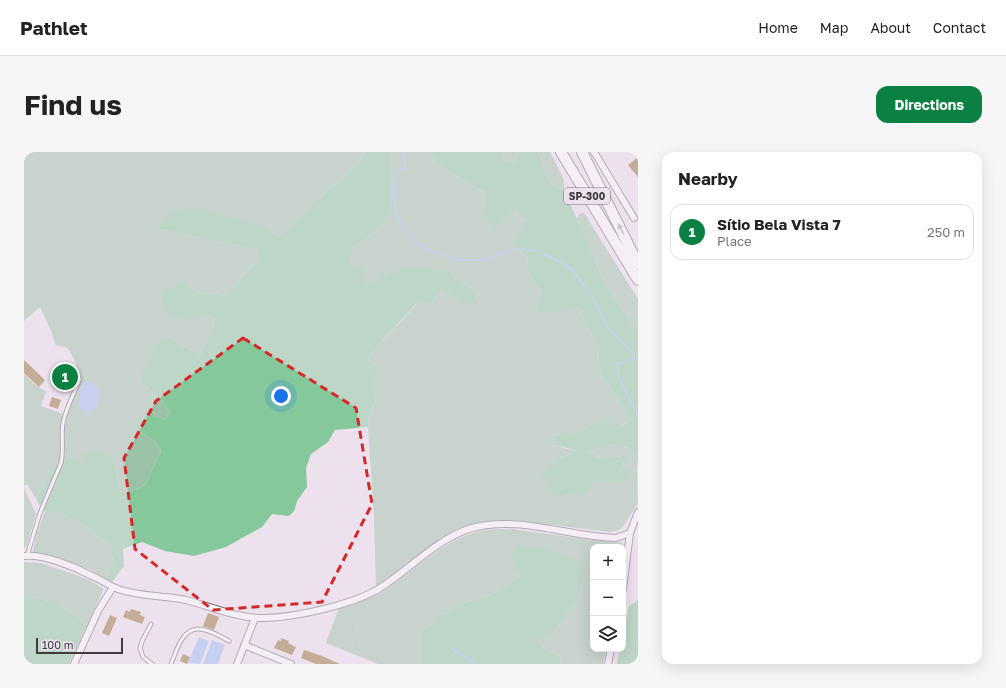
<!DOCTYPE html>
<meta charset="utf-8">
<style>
body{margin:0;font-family:"Golos Text",sans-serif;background:#f6f6f6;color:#222}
.controls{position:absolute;right:12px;bottom:12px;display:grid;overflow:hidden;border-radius:8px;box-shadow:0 4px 16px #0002}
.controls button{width:36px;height:36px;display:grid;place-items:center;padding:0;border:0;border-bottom:1px solid #e0e0e0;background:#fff;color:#222;font:20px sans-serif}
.scale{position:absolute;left:12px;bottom:10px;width:87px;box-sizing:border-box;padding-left:4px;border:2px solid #3f3b40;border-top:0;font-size:11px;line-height:14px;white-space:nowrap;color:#3f3b40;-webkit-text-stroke:3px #ece1ed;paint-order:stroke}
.you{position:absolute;left:257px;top:244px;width:14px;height:14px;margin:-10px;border:3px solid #fff;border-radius:50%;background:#1a73e8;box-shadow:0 0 0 6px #1a73e833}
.badge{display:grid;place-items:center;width:26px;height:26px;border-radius:50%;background:#0b8043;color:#fff;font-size:13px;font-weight:700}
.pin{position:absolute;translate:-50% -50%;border:2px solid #fff;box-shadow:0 1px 4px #0006}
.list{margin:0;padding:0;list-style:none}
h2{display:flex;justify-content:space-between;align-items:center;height:52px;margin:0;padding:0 16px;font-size:17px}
h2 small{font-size:13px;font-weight:400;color:#767676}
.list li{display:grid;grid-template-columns:26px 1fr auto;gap:12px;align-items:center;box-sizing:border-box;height:56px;margin:0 8px 8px;padding:0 8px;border:1px solid #e0e0e0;border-radius:12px}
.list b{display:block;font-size:15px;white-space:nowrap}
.list p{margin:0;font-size:13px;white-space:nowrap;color:#767676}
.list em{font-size:13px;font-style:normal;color:#767676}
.icon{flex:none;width:22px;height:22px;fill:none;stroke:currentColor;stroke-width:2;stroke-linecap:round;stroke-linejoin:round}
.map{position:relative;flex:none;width:614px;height:512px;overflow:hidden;border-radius:12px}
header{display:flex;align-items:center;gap:24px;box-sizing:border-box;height:56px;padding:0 20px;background:#fff;border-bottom:1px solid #e0e0e0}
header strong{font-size:19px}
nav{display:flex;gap:22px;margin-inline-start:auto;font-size:14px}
.intro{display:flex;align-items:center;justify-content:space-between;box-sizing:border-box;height:96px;padding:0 24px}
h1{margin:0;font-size:28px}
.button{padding:10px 18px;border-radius:12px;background:#0b8043;color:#fff;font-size:14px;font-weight:700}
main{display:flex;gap:24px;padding:0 24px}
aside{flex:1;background:#fff;border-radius:12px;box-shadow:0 4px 16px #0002}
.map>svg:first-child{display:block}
</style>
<header>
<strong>Pathlet</strong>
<nav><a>Home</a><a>Map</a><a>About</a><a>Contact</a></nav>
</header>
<div class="intro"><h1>Find us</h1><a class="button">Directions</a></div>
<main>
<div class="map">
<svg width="614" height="512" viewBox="0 0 614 512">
<rect width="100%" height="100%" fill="#ece1ed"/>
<path fill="#9bc2a7" d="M0,0H343L321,24L283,57L256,85L243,76H131L233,98L235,108L217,126L203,144L174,141L159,130L162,169L186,163L191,170L176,204L145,185L115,228L140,251L146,261L140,268L115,279L132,290L137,299L121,333L105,341H97L88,305L62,313L27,317L12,347L3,332L0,334V222L14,235L22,239L17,254L39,262L54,224C55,213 48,204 43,195L32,194L27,179L16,155L0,169Z
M366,0H405L414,13L435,26L461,40L459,60L493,55L503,67L501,78L488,90L504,107L502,118L517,140V146L536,159L555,155L564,176L575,196L574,213L581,228L603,261L605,269L596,274L581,267L554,280L529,283L531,293L550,299L548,302L530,308L516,327H528L534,346L546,342L560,343L570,326L599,316L600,304L575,306L565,300L583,293L606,296L613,309L614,351L598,376L593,379L586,380L487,368L467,369L447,373L422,384L352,434L350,366L344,275L345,262L352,248L346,232L355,215L343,209L347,201L393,152L408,150L417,137L435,150H451L452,139L432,127L427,120L367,119L338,135L324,112L329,95L358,74L367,56Z
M477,0H496L491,9L482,10L477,5Z
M514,0H526L540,28V39C522,32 520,17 514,0Z
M560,61L614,147V179L579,129L568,99L553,67L555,62Z
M0,336L12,362L3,393L0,396Z
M21,359L37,362L58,372L86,393L89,409L82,426C59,413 35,405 9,400L12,383Z
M488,377L584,390L598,391L599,395H569V497H582L579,512H537L536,504L521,498L513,488L526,484L553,450L560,424L494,419L496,423L478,437L464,444L429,454L424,460L411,465L410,471L399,478L397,482L396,512H354L302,491L315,456C331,452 347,447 361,438C390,419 415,391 449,381C461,377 475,377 488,377Z
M0,410L17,411L63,427L80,437L63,473L33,451L0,443Z"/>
<path fill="#85c89c" d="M343,0H366L367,56L358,74L329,95L325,112L341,116L338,134L367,119L390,115L427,120L432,127L452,139L451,150H435L417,137L408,150L392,152L347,201L343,209L355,215L347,232L352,248L345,262L344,275L311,278L304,290L287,302L282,316L283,335L273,349L270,359L265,364L248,362L238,375L202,395L170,404L141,399L118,390L99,397L100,414L88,430L82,426L89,409L86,393L58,372L37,362L21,359L15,353L12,347L27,317L47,306L62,313L58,302L75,299L88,305L97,341H105L121,333L137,299L132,290L115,279L116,270L123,262L140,268L146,261L140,251L115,228L135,189L145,185L176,204L191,170L186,163L162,169L141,160L136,141L159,130L174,141L203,144L217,126L235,108L233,98L131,76L145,62L168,54L243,76L256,85L283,57L321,24Z
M405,0H477V5L482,10L491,9L496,0H514C520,17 522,32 540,39L568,99L579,129L614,179V317L613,309L606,296L583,293L565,300L575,306L600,304L605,309L599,311V316L608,320L603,330H580L570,326L567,335L560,343L546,342L534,346L523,335L528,327H515L530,308L548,302L550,299L544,296L531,293L529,283L554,280L581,267L597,274L605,269L603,261L581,228L574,213L575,196L564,176L555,155C541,158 527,163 513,158L517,146V140L502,118L504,107L488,90L500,78L503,67L495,63L493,55L469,77L459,60L461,40L435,26L414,13Z
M491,395L518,396L550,407L559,413L560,424L553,450L526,484L513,488L521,498L536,504L537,512H396L397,482L399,478L410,471L411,465L424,460L429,454L464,444L478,437L496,423L487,407Z
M0,443L33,451L63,473L45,512H0Z
M614,448V512H593L596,497H599V482L605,454Z"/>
<path fill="#9bbaf6" d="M61,230C89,228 70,281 54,252L57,236Z
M175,485L185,489L176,512L164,511Z
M188,488L201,493L194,512H179Z"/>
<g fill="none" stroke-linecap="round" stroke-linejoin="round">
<path stroke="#9bbaf6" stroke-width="1.5" d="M379,0L381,4V17H375L370,27L371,58L376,70L392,90L403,97L432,108H461L489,97L511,98L529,106L548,117L571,149L583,175L607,198L610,203L609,207L592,212L596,228L614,264
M427,496L453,512"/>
</g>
<path fill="#926b2d" d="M614,5V25L604,13Z
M0,208L21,228L15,235L0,221Z
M36,215L42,217L41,219L50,222L46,234L34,229L35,228L32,227Z
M28,245L37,248L34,257L25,254Z
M107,457L117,460L116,463L121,465L118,472L99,465L102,458L106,460Z
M184,461L195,465L190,478L179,474Z
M86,463L93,466L85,484L78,481Z
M257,486L265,489L264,491L272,495L268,503L250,496L254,488L257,489Z
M280,498L298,504L316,512H292L277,506Z
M159,502L166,505L163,512L156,509Z"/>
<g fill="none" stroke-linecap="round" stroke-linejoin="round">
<defs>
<path id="service" d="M3,404L16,361L37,311C40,298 37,284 39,271C42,256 50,241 56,227
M127,472L119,487L116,496L119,505L128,512
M147,512C152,500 158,476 175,477C183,477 198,485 205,489"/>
<path id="minor" d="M570,0L610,66
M0,404C19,402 49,414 66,423C76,427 84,433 94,437C116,445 140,443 162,448C189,455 214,467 242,466C273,465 333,452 359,434C388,415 414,386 448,376C495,363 545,385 592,386L606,381
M599,437L606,381L614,360
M220,493L267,512
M50,512L74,459L89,435
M213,512L231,466
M584,512L587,497"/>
<path id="primary" d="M537,0L614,128
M558,0L614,112"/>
</defs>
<use href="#service" stroke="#716872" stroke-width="5"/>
<use href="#minor" stroke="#716872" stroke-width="8"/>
<use href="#primary" stroke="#716872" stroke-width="12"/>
<path stroke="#9b949c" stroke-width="1" stroke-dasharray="1 3" stroke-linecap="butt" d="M321,466C332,469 328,487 334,496C340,505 354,508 364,512"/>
<use href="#service" stroke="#fff" stroke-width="3"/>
<use href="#minor" stroke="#fff" stroke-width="6"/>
<use href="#primary" stroke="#fff" stroke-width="10"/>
</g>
<defs><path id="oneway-solid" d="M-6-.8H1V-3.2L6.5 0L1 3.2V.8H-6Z"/></defs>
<use fill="#9f9da0" href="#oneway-solid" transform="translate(597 77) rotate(-117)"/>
<path d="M0 0H614V512H0ZM219,186L332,256L348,352L298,450L189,458L111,397L100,306L132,249Z" fill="#ece1ed" fill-opacity=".55" fill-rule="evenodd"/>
<path fill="none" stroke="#d62828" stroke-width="3" stroke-dasharray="8 5" stroke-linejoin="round" d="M219,186L332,256L348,352L298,450L189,458L111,397L100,306L132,249Z"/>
<g text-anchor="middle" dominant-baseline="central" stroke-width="4" stroke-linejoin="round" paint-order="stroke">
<rect fill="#ece1ed" stroke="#736d74" stroke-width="1" x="540" y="36" width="46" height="16" rx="3"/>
<g font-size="10" font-weight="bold" fill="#3f3b40">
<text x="563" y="44">SP-300</text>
</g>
</g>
</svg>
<div class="controls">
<button>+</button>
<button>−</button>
<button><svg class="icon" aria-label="layers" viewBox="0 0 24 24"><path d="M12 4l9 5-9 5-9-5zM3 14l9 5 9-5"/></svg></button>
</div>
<div class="scale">100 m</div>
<div class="you"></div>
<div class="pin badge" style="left:41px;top:225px">1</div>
</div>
<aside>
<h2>Nearby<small></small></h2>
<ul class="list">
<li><span class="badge">1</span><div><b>Sítio Bela Vista 7</b><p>Place</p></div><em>250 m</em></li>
</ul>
</aside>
</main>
